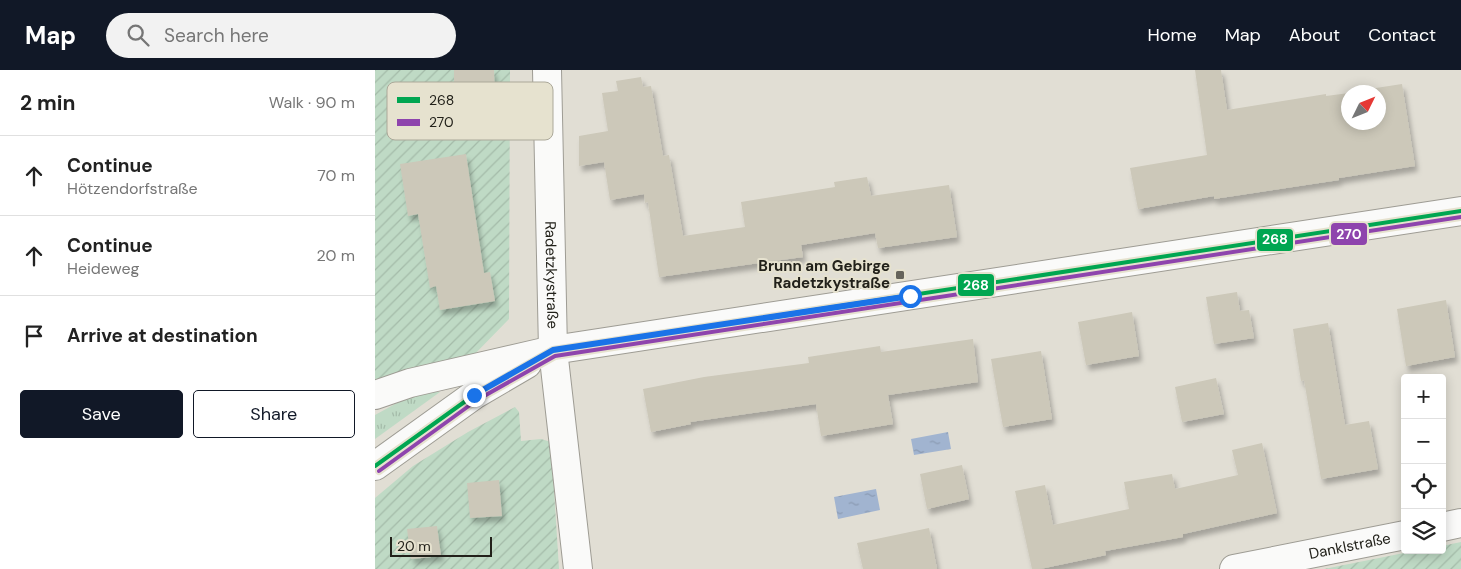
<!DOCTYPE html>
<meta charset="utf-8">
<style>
body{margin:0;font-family:"DM Sans",sans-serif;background:#f2f2f2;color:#222}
.controls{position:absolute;right:15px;bottom:15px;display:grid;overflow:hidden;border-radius:5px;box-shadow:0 2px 12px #0003}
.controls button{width:45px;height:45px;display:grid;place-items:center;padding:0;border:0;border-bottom:1px solid #e0e0e0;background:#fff;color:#222;font:25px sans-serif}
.compass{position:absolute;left:966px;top:15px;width:45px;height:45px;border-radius:50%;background:#fff;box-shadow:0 2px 12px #0003;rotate:47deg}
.scale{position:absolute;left:15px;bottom:12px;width:102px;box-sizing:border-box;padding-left:5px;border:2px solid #22211a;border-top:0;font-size:14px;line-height:18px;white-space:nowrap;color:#22211a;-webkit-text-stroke:4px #e6e2cf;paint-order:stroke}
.stop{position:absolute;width:15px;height:15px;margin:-11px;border:4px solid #1a73e8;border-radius:50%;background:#fff}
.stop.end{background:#1a73e8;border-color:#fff;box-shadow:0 1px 5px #0008}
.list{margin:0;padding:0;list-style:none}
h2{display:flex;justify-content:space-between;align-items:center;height:65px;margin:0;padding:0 20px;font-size:21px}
h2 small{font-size:16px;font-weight:400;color:#767676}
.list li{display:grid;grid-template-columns:32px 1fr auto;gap:15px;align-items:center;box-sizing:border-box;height:80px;padding:0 20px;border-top:1px solid #e0e0e0}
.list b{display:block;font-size:19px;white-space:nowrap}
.list p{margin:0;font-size:16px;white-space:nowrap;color:#767676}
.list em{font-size:16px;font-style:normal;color:#767676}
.actions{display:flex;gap:10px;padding:15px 20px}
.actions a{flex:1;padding:11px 0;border:1px solid #111827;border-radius:5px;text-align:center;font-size:18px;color:#111827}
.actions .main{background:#111827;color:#fff}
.icon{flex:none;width:28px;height:28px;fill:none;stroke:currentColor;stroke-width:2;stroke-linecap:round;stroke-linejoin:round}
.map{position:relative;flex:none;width:1086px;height:499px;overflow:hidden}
header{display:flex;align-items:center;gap:30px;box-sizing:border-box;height:70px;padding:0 25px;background:#111827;color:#fff}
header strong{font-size:24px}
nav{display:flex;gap:28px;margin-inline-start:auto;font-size:18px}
.search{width:350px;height:45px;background:#f2f2f2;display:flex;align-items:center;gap:12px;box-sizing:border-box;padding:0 18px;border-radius:28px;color:#767676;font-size:19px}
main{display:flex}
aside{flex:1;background:#fff}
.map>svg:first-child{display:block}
</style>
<header>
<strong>Map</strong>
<div class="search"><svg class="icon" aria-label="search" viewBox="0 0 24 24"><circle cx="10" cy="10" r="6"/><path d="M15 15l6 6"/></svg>Search here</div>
<nav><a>Home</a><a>Map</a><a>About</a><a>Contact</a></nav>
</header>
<main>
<aside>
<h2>2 min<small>Walk · 90 m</small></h2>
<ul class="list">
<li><svg class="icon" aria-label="ahead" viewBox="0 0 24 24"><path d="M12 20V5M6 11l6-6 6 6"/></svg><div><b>Continue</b><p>Hötzendorfstraße</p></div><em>70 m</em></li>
<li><svg class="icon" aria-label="ahead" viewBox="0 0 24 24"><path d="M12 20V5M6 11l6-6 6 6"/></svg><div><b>Continue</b><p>Heideweg</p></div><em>20 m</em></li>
<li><svg class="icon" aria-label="arrive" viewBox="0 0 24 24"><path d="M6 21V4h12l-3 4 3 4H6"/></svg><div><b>Arrive at destination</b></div></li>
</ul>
<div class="actions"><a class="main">Save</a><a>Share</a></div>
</aside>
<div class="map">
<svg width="1086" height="499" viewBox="0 0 1086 499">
<defs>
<pattern id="grass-tufts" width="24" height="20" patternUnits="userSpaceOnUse" patternTransform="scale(1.25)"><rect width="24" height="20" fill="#bfdac5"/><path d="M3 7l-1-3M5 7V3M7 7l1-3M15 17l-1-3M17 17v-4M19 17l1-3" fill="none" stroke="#a4bba9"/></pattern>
<pattern id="garden-furrows" width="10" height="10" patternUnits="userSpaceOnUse" patternTransform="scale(1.25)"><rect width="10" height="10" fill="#bfdac5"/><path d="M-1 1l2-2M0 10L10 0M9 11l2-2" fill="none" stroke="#a4bba9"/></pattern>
<pattern id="water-ripples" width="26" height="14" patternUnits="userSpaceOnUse" patternTransform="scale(1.25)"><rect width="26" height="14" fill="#a1b4d0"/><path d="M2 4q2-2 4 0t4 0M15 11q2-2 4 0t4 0" fill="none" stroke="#8a9ab2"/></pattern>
<filter id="shadow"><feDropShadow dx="3" dy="5.5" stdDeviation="2.5" flood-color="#0004"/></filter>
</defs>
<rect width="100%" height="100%" fill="#e1ded4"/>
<path fill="url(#grass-tufts)" d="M42,322H65L0,369V345Z"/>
<path fill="url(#garden-furrows)" d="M0,0H135L134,249L94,290L0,310Z
M140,337L144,342L146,371L166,369L176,372L184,499H0V428L38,396L93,362Z
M1086,472V499H949L1044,480H1067V476Z"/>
<path fill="url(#water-ripples)" d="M573,362L576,379L539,385L536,369Z
M501,419L505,440L463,449L459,427Z"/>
<path fill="#ccc8b9" filter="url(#shadow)" d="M79,0H119L121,49L67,48L66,18H79Z
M820,0H846L852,40L951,24V26L974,23V52H1004V22H975L1027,14L1040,96L964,108V110L839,129V126L763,139L755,98L832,85Z
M266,7L268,17L276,16L288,86L294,85L308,166L370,157L366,132L460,117L459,112L492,107L496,126L574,115L582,167L503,178L500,163L426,175L428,187L284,207L273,132L270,133L269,124L235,130L229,92L204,96V66L233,61L227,23L243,21L241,11Z
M91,84L109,203L115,202L120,231L65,240L61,216L55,218L43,144L33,146L25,94Z
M862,222L865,241L874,240L879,268L839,274L831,227Z
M1071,230L1080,287L1031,296L1022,239Z
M757,242L764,286L711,295L703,252Z
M953,253L970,355L994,351L1003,399L946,409L929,310L926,311L918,259Z
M598,269L603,312L513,325L518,354L446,366L441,334L315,352L316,354L276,362L268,319L329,307L434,293L433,287L505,276L506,282Z
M666,281L677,349L628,357L616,289Z
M841,308L849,344L807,352L800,317Z
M887,373L902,443L808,464V467L730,481L731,485L665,499H657L640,421L670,415L678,455L754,439L749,412L797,404L800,419L863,405L857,380Z
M587,395L594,429L552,439L545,404Z
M124,410L127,446L95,448L92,413Z
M62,456L66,486L36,489L32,459Z
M554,458L562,499H488L482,473Z"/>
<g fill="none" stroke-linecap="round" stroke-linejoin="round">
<defs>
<g id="street">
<path id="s1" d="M172,0L178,280L203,499"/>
<path d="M0,325L35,313L178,280L1086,141"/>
<path d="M0,396L99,325L152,294"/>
<path d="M1067,457L1086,453"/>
<path id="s2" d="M859,499L1030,465"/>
</g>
</defs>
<use href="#street" stroke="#9e9c94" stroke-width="30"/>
<use href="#street" stroke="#fafaf9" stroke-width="28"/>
<defs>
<path id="bus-1" d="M0,396L99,325L178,280L1086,141"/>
<path id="bus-2" d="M4,401L102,330L180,286L1086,147"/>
</defs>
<use href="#bus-1" stroke="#e6e2cf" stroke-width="8"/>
<use href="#bus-2" stroke="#e6e2cf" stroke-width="8"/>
<use href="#bus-1" stroke="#00a651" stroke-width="4"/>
<use href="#bus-2" stroke="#8e44ad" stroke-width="4"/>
</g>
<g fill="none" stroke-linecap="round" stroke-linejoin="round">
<path stroke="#1a73e8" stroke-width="6" d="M99,325L178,280L535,226"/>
</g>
<rect fill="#65635b" stroke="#e6e2cf" stroke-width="2" x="520" y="200" width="10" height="10" rx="2.5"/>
<g text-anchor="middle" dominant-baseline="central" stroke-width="4" stroke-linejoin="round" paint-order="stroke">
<g font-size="15" font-weight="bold" fill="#22211a" stroke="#e6e2cf" text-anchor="end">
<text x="515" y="196">Brunn am Gebirge<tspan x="515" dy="17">Radetzkystraße</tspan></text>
</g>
<g font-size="15" fill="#22211a" stroke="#e6e2cf">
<text stroke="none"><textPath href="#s1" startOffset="205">Radetzkystraße</textPath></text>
<text stroke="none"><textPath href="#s2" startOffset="118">Danklstraße</textPath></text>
</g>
</g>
<rect x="12" y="12" width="166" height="58" rx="8" fill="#e6e2cf" stroke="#aba899" stroke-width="1"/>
<rect x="22" y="27" width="23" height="6" fill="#00a651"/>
<rect x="22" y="49" width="23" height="7" fill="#8e44ad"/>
<g font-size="14" fill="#22211a">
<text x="54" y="35">268</text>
<text x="54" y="57">270</text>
</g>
<g stroke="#e6e2cf" stroke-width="2">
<rect x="955" y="152" width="38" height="24" rx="5" fill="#8e44ad"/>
<rect x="881" y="158" width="38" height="24" rx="5" fill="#00a651"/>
<rect x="582" y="203" width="38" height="24" rx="5" fill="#00a651"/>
</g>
<g font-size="14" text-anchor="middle" font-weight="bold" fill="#fff">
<text x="974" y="169">270</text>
<text x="900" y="174">268</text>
<text x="601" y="220">268</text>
</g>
</svg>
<div class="controls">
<button>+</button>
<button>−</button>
<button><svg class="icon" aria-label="locate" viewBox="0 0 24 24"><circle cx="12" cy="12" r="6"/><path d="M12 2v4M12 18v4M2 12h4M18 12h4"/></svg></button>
<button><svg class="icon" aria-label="layers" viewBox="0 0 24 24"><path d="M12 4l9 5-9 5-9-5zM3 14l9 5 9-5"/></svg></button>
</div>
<svg class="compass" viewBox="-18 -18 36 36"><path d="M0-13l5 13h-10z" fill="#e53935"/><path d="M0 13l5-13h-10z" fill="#767676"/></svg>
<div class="scale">20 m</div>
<div class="stop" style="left:535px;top:226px"></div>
<div class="stop end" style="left:99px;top:325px"></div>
</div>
</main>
